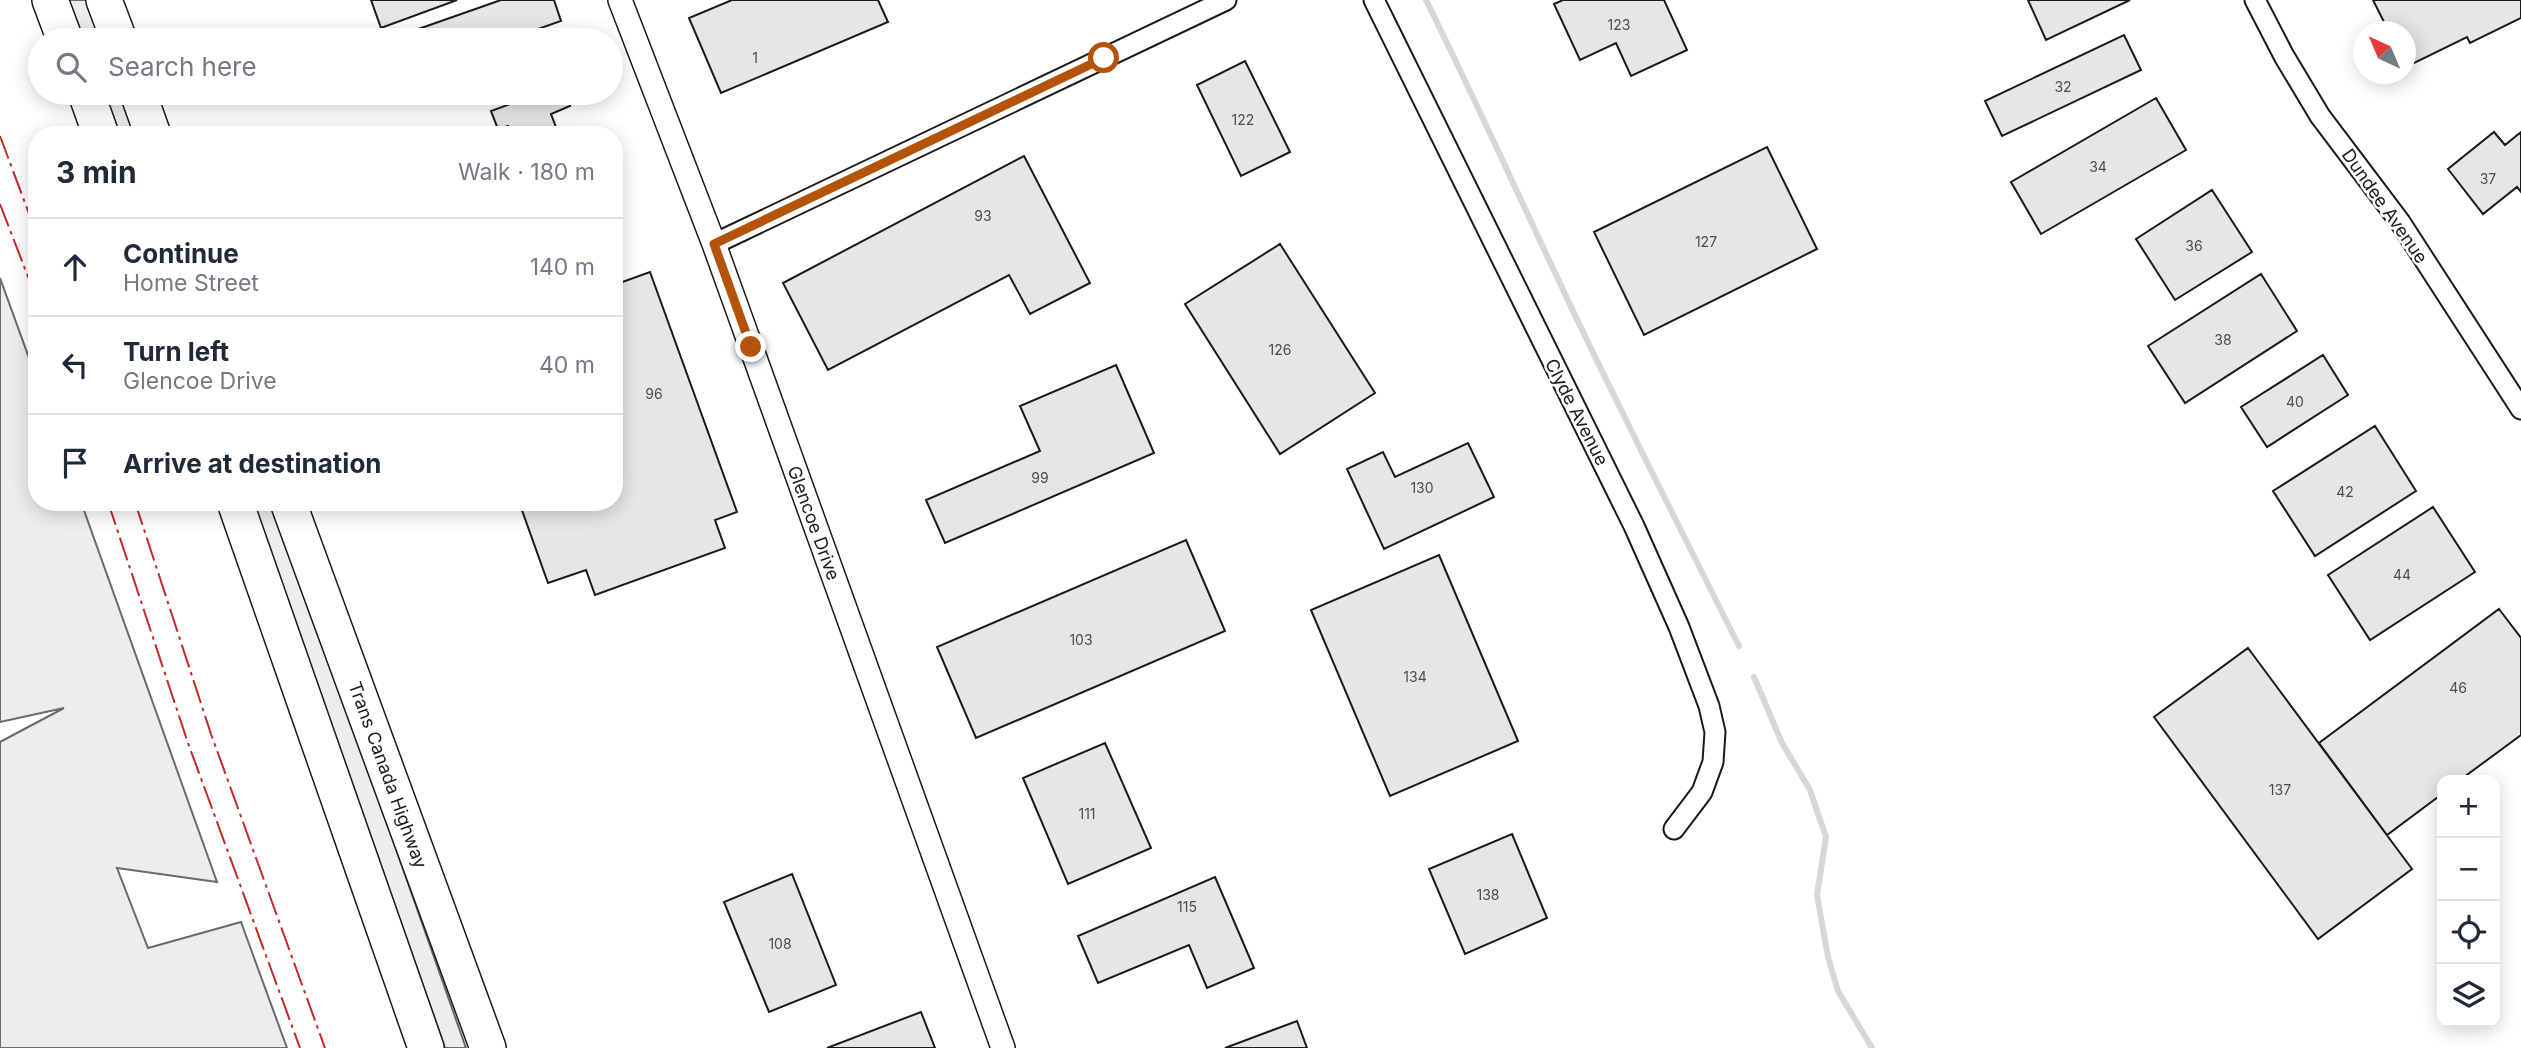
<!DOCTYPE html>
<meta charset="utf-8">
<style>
body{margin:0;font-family:Inter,sans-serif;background:#f2f2f3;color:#1f2937}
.controls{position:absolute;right:21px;bottom:21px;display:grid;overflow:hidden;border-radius:14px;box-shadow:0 4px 18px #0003}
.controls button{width:63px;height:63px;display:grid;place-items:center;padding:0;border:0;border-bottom:2px solid #e0e1e3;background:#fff;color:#1f2937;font:35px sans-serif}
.compass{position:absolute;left:2353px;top:21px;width:63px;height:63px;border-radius:50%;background:#fff;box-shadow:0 4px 18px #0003;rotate:316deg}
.stop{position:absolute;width:21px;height:21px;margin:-16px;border:5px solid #b45309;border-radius:50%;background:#fff}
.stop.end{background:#b45309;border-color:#fff;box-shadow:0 2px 7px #0008}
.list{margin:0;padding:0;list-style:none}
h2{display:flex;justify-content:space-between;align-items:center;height:91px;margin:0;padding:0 28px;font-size:30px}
h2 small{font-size:23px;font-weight:400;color:#747a83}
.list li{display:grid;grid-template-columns:46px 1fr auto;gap:21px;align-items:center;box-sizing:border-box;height:98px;padding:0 28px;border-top:2px solid #e0e1e3}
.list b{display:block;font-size:26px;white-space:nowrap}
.list p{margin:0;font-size:23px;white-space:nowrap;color:#747a83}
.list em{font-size:23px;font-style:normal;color:#747a83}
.icon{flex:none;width:38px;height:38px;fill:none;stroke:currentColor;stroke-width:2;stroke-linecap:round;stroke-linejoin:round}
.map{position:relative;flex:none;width:2521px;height:1048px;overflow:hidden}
.search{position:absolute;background:#fff;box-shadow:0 4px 18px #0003;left:28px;top:28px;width:595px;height:77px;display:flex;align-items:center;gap:18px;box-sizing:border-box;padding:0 24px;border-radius:38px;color:#747a83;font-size:26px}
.panel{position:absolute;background:#fff;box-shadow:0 4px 18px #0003;left:28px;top:126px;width:595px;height:385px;border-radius:28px}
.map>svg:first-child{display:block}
</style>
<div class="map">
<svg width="2521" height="1048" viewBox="0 0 2521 1048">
<rect width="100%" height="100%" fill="#fff"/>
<path fill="#ededed" stroke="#6a6a6a" stroke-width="2" d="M68,0H89L105,40H83Z
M103,93H125L141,135H119Z
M0,278L37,380V502H81L217,882L117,868L148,948L241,922L287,1048H0V742L64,708L0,722Z
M253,502H274L466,1048H445Z"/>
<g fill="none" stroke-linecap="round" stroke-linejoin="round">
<path stroke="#d7d7d7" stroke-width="6" d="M1426,0C1486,121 1540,244 1599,365C1645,459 1692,553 1739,646
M1754,677L1782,743L1810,790L1826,837L1817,895L1828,957L1838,991L1872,1048"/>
</g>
<path fill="#e6e6e6" stroke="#1a1a1a" stroke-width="2" d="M371,0H457L381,28Z
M501,0H554L561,21L507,40H387Z
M732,0H878L888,22L721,93L689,18Z
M1563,0H1664L1687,50L1631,76L1616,43L1580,60L1554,4Z
M2028,0H2130L2046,40Z
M2373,0H2521V18L2470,43L2467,37L2406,67V32H2389Z
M2124,35L2141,70L2002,136L1985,101Z
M1245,61L1290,152L1241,176L1197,85Z
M540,93H565L570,106L551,114L559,135H511L508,126L498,129L491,111Z
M2156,98L2186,150L2041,234L2011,182Z
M2494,132L2505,145L2521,132V192L2517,187L2483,214L2448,169Z
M1767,147L1817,249L1644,335L1594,232Z
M1024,156L1090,283L1030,314L1009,275L828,370L783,283Z
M2212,190L2252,252L2175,300L2136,239Z
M1280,244L1375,393L1280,454L1185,304Z
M650,272L737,512L715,520L725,548L595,595L586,570L548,583L519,502H614V285Z
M2261,274L2297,331L2185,403L2148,346Z
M2323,355L2348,395L2267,447L2241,407Z
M1116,365L1154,453L945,543L926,500L1040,451L1020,406Z
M2375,426L2416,491L2315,556L2273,491Z
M1468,443L1494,497L1384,549L1347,469L1383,452L1395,477Z
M2433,507L2475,572L2370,640L2328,575Z
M1186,540L1225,631L976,738L937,647Z
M1439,555L1518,741L1390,796L1311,610Z
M2499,609L2521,638V735L2460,780H2442V794L2387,835L2319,743Z
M2248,648L2412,869L2318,939L2154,717Z
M1105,743L1151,848L1068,884L1023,778Z
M1512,834L1547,918L1465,954L1429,869Z
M792,874L836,985L769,1012L724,902Z
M1215,877L1254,968L1207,988L1189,945L1098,983L1078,936Z
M921,1012L935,1048H827Z
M1297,1021L1307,1048H1225Z"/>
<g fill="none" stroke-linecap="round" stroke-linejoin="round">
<defs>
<path id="minor" d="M1374,0L1634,526L1679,627L1709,706L1715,732L1713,762L1702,792L1674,829
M2255,0L2284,56L2320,116L2400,222L2521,409
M714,244L1226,0"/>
<path id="tertiary" d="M620,0L714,244L1003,1048"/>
<path id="motorway" d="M50,0L65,40
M104,0L119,40
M86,93L101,135
M138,93L153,135
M235,502L426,1048
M288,502L488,1048"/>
</defs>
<use href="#minor" stroke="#1a1a1a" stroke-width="23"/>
<use href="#tertiary" stroke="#1a1a1a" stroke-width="26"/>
<use href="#motorway" stroke="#1a1a1a" stroke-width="38"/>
<use href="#minor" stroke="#fff" stroke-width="19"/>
<use href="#tertiary" stroke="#fff" stroke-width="23"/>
<use href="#motorway" stroke="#fff" stroke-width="35"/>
<path stroke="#c62828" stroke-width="2" stroke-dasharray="24 5 3.5 5" stroke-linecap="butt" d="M0,136L37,235
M0,204L37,300
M108,502L188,743L300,1048
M135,502L211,734L325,1048"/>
</g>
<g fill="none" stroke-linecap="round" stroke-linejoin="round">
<path stroke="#b45309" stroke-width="9" d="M751,347L714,244L1104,58"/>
</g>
<g text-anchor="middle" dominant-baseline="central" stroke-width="5" stroke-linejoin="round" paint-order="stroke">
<g font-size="14" fill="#4d4d4d">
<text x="1619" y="24">123</text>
<text x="755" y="57">1</text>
<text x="2063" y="86">32</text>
<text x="1243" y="119">122</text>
<text x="2098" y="166">34</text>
<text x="2488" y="178">37</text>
<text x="983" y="215">93</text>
<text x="1706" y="241">127</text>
<text x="2194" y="245">36</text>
<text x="2223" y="339">38</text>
<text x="1280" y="349">126</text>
<text x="654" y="393">96</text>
<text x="2295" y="401">40</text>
<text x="1040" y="477">99</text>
<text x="1422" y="487">130</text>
<text x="2345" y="491">42</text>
<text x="2402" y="574">44</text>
<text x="1081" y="639">103</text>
<text x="1415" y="676">134</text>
<text x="2458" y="687">46</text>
<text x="2280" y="789">137</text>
<text x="1087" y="813">111</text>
<text x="1488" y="894">138</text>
<text x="1187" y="906">115</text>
<text x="780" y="943">108</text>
</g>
<g font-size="18" fill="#1a1a1a" stroke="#fff">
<text transform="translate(2385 206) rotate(55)">Dundee Avenue</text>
<text transform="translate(1577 412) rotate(63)">Clyde Avenue</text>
<text transform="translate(814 523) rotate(70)">Glencoe Drive</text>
<text transform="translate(388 775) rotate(70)">Trans Canada Highway</text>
</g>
</g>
</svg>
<div class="controls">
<button>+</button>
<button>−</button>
<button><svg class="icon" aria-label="locate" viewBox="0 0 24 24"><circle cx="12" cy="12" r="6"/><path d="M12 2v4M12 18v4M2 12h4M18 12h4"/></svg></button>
<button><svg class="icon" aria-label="layers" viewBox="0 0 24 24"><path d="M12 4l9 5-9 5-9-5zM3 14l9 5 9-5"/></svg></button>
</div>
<svg class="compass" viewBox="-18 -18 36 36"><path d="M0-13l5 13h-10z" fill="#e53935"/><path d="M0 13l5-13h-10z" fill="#747a83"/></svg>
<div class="stop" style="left:1104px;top:58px"></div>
<div class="stop end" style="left:751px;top:347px"></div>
<div class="search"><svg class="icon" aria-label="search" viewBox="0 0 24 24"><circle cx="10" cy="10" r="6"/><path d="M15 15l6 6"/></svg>Search here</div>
<section class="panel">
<h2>3 min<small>Walk · 180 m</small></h2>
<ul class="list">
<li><svg class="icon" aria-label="ahead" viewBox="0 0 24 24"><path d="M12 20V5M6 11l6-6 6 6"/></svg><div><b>Continue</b><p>Home Street</p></div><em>140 m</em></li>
<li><svg class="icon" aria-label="left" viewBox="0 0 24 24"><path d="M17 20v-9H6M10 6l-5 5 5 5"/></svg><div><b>Turn left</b><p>Glencoe Drive</p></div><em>40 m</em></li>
<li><svg class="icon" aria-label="arrive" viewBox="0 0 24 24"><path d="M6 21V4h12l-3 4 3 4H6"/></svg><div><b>Arrive at destination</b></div></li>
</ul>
</section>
</div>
